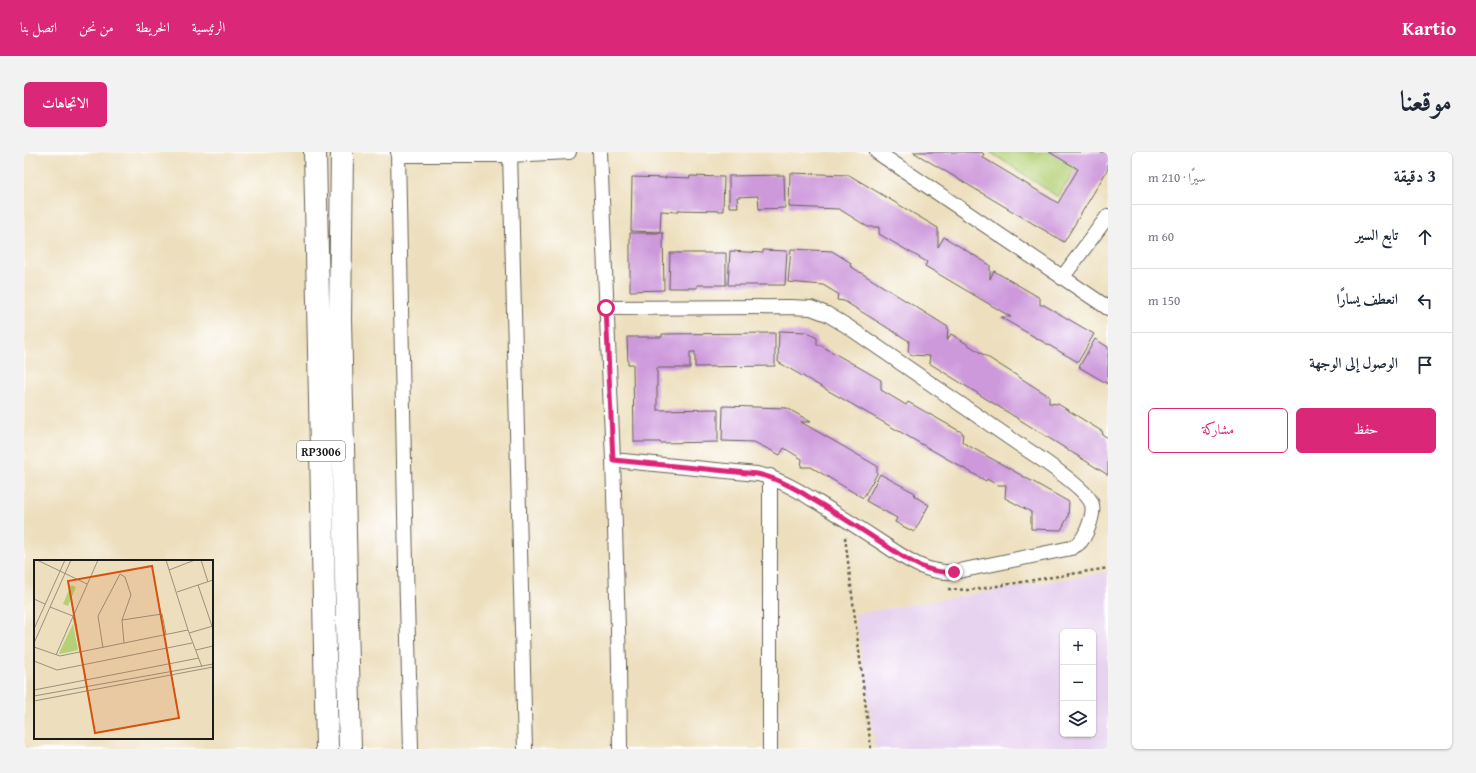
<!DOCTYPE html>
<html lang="ar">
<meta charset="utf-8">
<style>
body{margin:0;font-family:"Gentium Book Plus",Amiri,serif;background:#f2f2f3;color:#1f2937;direction:rtl}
.controls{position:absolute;right:12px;bottom:12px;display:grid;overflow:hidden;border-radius:6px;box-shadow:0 1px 3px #0004}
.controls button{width:36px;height:36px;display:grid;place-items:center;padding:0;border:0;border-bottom:1px solid #e0e1e3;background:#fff;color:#1f2937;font:20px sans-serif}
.stop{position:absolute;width:12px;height:12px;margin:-9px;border:3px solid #db2777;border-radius:50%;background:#fff}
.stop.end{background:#db2777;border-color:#fff;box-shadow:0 1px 4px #0008}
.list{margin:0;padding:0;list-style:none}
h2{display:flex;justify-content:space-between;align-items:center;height:52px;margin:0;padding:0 16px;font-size:17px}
h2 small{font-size:13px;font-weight:400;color:#747a83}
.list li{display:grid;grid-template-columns:26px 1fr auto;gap:12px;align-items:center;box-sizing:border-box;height:64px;padding:0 16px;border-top:1px solid #e0e1e3}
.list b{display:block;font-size:15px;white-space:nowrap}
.list em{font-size:13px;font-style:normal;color:#747a83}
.actions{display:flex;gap:8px;padding:12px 16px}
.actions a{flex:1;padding:9px 0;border:1px solid #db2777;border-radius:6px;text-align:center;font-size:14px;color:#db2777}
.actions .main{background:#db2777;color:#fff}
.icon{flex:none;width:22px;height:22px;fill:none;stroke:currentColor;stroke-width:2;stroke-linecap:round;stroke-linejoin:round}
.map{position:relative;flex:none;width:1084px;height:597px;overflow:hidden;direction:ltr;border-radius:6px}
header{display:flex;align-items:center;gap:24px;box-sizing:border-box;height:56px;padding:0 20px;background:#db2777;color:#fff}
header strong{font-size:19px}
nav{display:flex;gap:22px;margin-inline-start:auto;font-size:14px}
.intro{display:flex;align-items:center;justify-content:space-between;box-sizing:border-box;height:96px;padding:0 24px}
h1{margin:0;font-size:28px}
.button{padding:10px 18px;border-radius:6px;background:#db2777;color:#fff;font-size:14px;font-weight:700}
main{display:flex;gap:24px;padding:0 24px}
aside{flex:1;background:#fff;border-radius:6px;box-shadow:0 1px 3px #0004}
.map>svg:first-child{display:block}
</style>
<header>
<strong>Kartio</strong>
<nav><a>الرئيسية</a><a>الخريطة</a><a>من نحن</a><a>اتصل بنا</a></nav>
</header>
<div class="intro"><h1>موقعنا</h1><a class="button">الاتجاهات</a></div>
<main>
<aside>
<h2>3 دقيقة<small>سيرًا · 210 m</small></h2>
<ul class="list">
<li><svg class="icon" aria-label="ahead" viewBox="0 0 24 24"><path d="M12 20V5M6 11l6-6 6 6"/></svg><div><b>تابع السير</b></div><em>60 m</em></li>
<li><svg class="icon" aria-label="left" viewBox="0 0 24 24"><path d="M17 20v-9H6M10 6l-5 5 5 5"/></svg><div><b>انعطف يسارًا</b></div><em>150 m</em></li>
<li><svg class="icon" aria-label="arrive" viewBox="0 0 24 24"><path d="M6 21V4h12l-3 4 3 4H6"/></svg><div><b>الوصول إلى الوجهة</b></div></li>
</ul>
<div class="actions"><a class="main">حفظ</a><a>مشاركة</a></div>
</aside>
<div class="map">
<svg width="1084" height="597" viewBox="0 0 1084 597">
<rect width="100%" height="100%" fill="#fff"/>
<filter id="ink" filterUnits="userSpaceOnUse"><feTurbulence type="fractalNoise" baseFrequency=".025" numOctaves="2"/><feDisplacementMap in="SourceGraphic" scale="8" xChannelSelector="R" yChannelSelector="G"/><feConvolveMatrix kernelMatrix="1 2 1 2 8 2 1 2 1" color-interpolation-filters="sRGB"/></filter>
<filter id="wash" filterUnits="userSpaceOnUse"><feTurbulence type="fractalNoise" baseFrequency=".012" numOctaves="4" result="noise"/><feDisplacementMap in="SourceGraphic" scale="16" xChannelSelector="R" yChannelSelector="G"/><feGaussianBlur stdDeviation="0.9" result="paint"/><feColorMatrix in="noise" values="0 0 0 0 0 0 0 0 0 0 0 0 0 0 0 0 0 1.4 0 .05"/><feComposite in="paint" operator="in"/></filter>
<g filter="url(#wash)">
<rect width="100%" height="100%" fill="#eddfbd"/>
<path fill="#e7d2ef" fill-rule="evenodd" d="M1084,420V597H852L831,462ZM1039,480H1069V582H1039Z"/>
<path fill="#b4d177" stroke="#68764a" d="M966,0H1035L1055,13L1034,45Z"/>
<g id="blocks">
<path fill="#cd99db" d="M889,0H957L960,2L958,5L1034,51L1054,17L1025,0H1084V17L1040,90Z
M766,21L825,23L914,76V95L920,85L966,113V127L970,119L1016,146V153H1020L1070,182L1054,210L976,165H987L901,114L903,110L855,82V75H844L815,57L765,55Z
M760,23L761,56L735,57L734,44L713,45L714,55H705V24Z
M666,24L700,25L699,59L654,58V60L637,59L636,80L607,79L608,25L642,26V25L666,26Z
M606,81H639L640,138L606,139Z
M767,97L808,99L827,111L826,114L924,175L923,189L927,182L1025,244V251L1034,252L1079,280L1078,282L1084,286V323L905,211L906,204L888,203L884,200L885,189L820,149L813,148L814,142L799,133L764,130Z
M739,98L763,99L761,133H704L706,99L739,101Z
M646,101H702V133H673V136H645Z
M755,179L782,180L793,186V193H796L857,228V238L882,253L884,250L939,281L938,290L1045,350L1044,365L1037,378L1007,377V360L981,346L982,333H973L963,327L962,329L754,210Z
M751,181V214L671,215V200H666V216H633V258L694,257V290L636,291V290H610L609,212H604L603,185H638V182Z
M1071,187L1084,195V232L1055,215Z
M699,254L763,256L787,270H777L853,314V322L839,346L787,315H777L778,307L760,296L756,303L730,290L698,289Z
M856,322L891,341L890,344L905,353L890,380L871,370L873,366L842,349Z"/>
</g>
</g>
<g filter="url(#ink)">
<use href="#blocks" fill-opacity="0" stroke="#656054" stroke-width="1"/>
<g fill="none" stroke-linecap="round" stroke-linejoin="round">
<defs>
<path id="minor" d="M374,0L382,414L387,597
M486,0L501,597
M576,0L589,308L595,512L596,597
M853,0L1084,156
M374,3H486L545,0
M1038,126L1084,64
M581,156L765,155L787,156L803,162L823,174C880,213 936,252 993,291C1010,302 1059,334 1067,350C1072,359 1063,381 1057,389C1054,393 1050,394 1047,396L930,420C901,422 881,406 858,391C835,376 812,361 788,347C771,336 753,326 733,322L589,308
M746,597V324"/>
<path id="primary" d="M291,0L303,597
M318,0L316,167L326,597"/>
</defs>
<use href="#minor" stroke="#656054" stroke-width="16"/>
<use href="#primary" stroke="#656054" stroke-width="24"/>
<path stroke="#656054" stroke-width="2.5" stroke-dasharray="3 3" stroke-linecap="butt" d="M821,385L847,597
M924,437L944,438L955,437L1084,416"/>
<use href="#minor" stroke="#fff" stroke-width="14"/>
<use href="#primary" stroke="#fff" stroke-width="22"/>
</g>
</g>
<g fill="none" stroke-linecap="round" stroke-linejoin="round" filter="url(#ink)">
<path stroke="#db2777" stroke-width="5" d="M582,156L589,308L733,322C753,326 771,336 788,347C812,361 835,376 858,391C881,406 901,422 930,420"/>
</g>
<g text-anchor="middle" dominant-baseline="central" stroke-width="4" stroke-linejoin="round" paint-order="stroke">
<rect fill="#fff" stroke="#606060" stroke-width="1" x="273" y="289" width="48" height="20" rx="3"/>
<g font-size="12" font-weight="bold" fill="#1c1c1c">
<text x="297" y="299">RP3006</text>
</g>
</g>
<g transform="translate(10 408)">
<rect width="179" height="179" fill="#eddfbd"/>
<path d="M37,25L42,27L34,46L29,44ZM39,64L44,90L26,94L25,93Z" fill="#b4d177"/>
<path fill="none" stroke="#99917d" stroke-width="1" d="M3,0L53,24M132,0L154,70L168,107M167,0L174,22M135,10L161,0M164,25L179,69M143,32L179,20M0,39L11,44M16,47L39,56L52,120M88,60L128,54L132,74M0,69L31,0M155,73L179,66M0,83L37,0M0,87L26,96L154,70M69,88L64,56L86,14L91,17L97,35L88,60L90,83M162,90L179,86M22,95L64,0M0,101L23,110L158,83M0,130L165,98M0,136L179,104M0,141L179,107"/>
<path fill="#d4530e" fill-opacity="0.15" stroke="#d4530e" stroke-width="2" d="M118,6L145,158L61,173L34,21Z"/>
<rect width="179" height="179" fill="none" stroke="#1c1c1c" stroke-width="2"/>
</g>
</svg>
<div class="controls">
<button>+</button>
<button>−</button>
<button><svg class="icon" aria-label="layers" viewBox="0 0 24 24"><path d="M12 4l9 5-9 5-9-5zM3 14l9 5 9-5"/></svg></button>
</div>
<div class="stop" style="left:582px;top:156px"></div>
<div class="stop end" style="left:930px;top:420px"></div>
</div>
</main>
